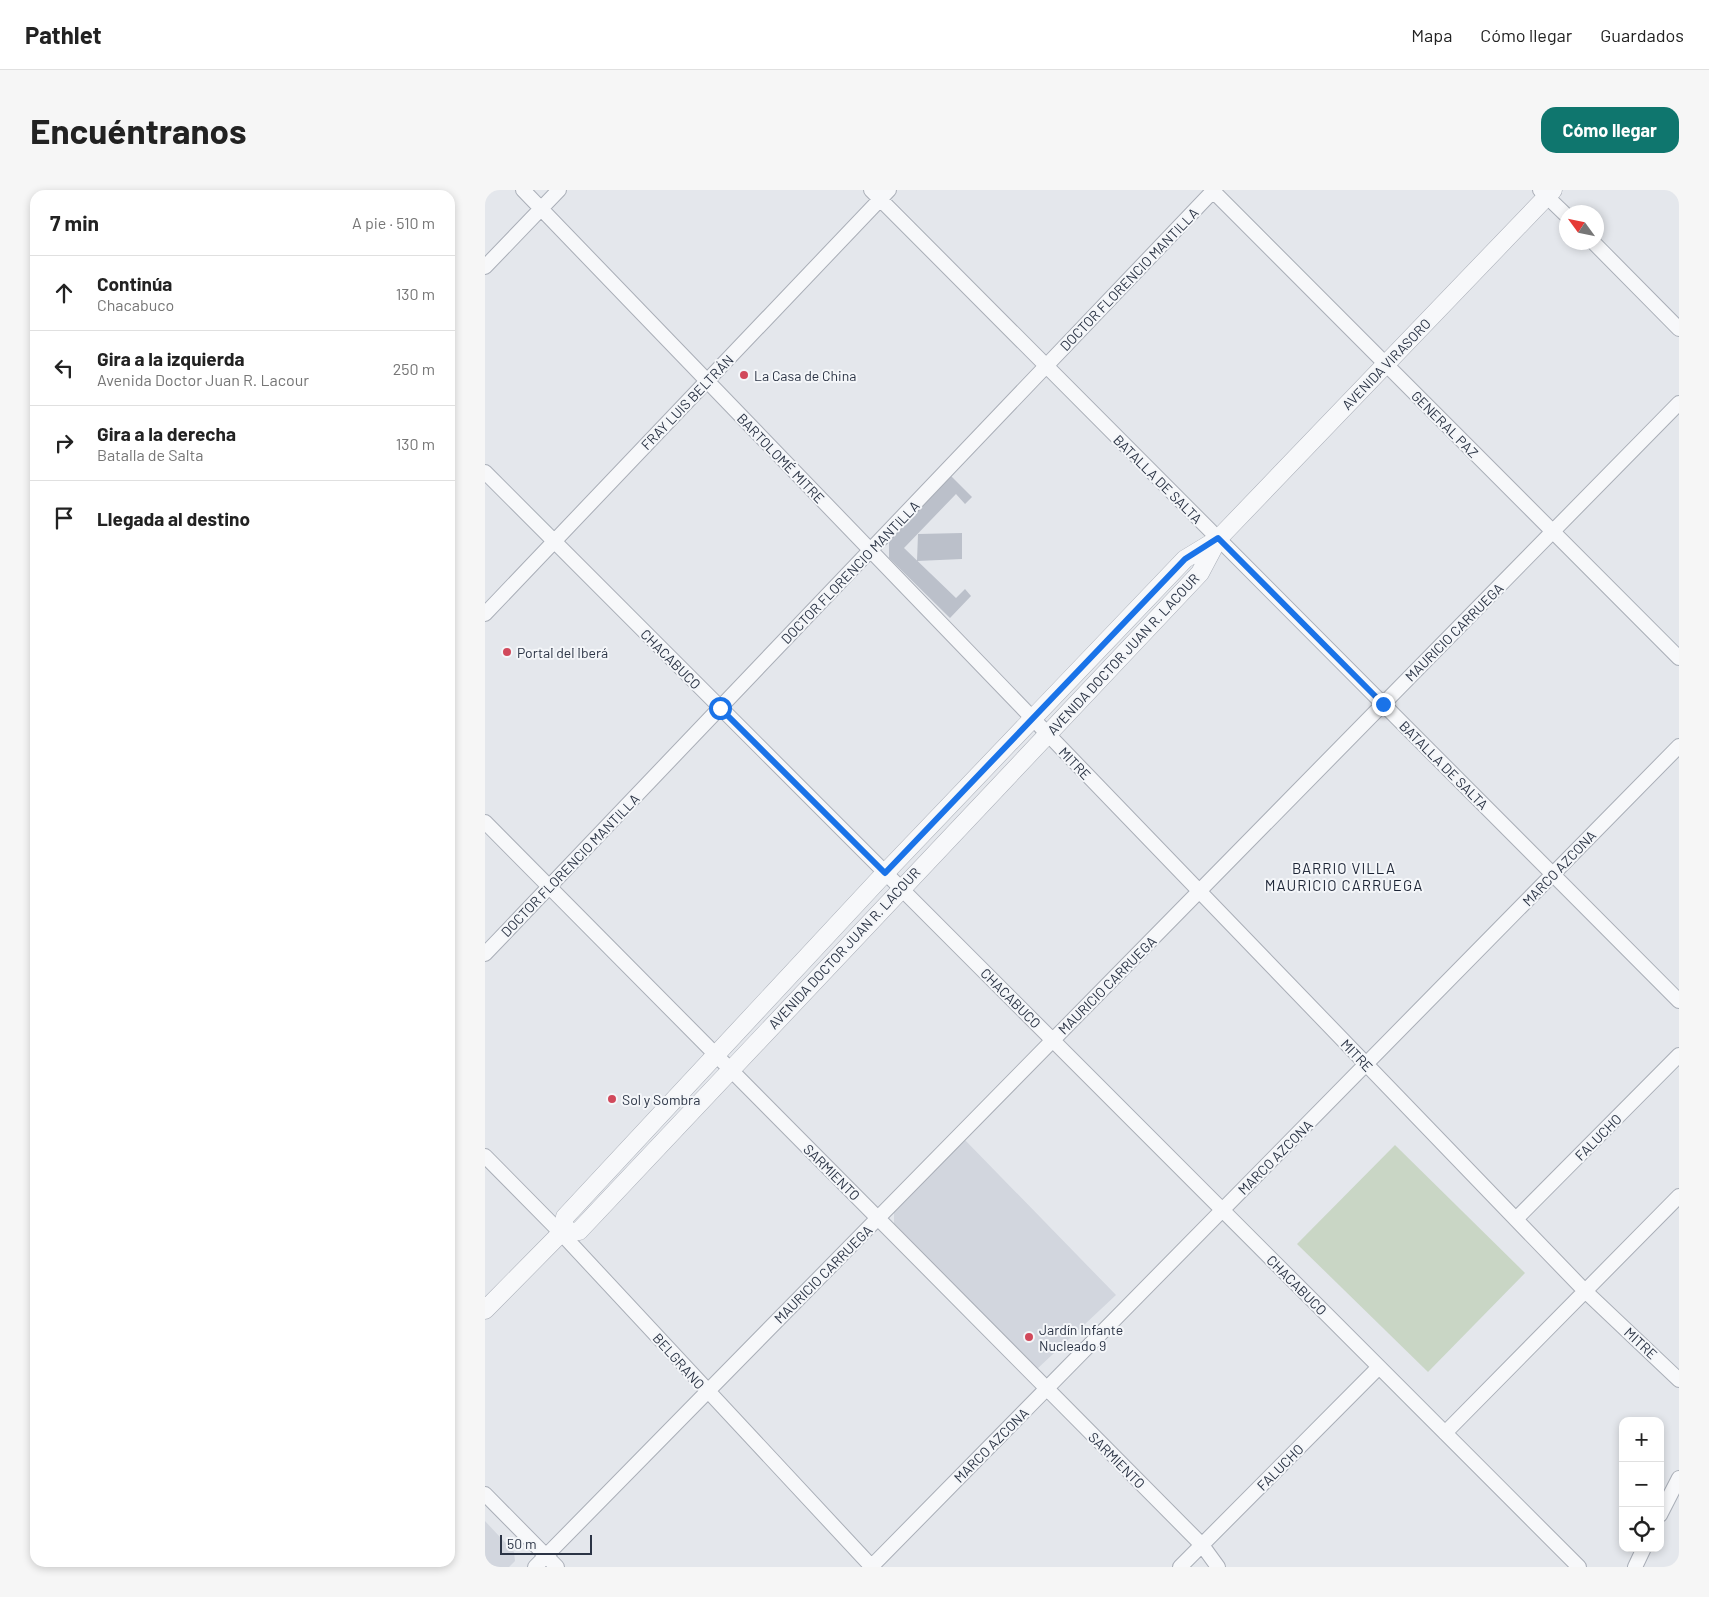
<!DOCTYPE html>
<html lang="es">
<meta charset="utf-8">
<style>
body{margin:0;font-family:Barlow,sans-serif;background:#f6f6f6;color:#222}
.controls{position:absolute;right:15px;bottom:15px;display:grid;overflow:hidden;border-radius:10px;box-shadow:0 2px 8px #0003}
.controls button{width:45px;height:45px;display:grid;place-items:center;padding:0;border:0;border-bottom:1px solid #e0e0e0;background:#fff;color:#222;font:25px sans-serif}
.compass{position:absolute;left:1074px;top:15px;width:45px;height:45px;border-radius:50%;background:#fff;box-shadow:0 2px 8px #0003;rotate:303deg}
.scale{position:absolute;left:15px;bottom:12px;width:92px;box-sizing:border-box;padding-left:5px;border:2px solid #2b3445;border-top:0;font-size:14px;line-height:18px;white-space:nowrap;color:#2b3445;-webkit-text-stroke:4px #f4f6f9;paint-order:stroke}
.stop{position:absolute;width:15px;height:15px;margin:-11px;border:4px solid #1a73e8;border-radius:50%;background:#fff}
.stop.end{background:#1a73e8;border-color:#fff;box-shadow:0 1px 5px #0008}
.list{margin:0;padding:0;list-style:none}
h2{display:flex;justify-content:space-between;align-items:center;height:65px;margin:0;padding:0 20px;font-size:21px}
h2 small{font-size:16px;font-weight:400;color:#767676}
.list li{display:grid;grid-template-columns:32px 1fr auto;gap:15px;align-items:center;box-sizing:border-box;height:75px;padding:0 20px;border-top:1px solid #e0e0e0}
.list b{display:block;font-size:19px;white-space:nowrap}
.list p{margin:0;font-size:16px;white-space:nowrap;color:#767676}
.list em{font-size:16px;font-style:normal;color:#767676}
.icon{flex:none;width:28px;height:28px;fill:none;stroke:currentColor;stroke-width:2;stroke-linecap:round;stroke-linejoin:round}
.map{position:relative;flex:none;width:1194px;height:1377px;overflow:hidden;border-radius:15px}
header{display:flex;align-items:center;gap:30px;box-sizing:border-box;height:70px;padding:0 25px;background:#fff;border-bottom:1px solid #e0e0e0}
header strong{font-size:24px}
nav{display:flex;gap:28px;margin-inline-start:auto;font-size:18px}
.intro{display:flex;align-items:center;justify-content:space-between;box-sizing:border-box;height:120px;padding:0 30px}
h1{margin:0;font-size:35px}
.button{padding:12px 22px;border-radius:15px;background:#0f766e;color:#fff;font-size:18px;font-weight:700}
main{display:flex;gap:30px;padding:0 30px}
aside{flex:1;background:#fff;border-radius:15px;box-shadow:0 2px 8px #0003}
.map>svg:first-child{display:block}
</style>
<header>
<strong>Pathlet</strong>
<nav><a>Mapa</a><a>Cómo llegar</a><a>Guardados</a></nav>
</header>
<div class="intro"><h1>Encuéntranos</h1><a class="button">Cómo llegar</a></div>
<main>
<aside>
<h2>7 min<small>A pie · 510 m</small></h2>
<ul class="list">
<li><svg class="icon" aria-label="ahead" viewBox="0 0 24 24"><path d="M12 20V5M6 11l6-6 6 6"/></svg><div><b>Continúa</b><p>Chacabuco</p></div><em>130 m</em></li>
<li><svg class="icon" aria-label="left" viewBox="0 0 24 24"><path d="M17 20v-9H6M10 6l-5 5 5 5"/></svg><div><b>Gira a la izquierda</b><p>Avenida Doctor Juan R. Lacour</p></div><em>250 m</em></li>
<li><svg class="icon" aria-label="right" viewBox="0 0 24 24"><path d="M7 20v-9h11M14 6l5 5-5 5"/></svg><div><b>Gira a la derecha</b><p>Batalla de Salta</p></div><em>130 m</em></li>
<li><svg class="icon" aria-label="arrive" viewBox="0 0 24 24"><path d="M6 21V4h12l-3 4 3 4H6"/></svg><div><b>Llegada al destino</b></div></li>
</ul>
</aside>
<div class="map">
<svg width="1194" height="1377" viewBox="0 0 1194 1377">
<rect width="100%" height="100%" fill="#e4e7ec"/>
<path fill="#d2d6de" d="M479,949L631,1105L552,1179L409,1035V1022Z
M0,1331L29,1362L30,1371L24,1377H0Z"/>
<path fill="#c9d6c5" d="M910,955L1040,1083L943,1182L812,1054Z"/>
<path fill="#bbc0ca" d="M465,285L487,307L480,314L471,304L419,358L471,408L480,399L486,406L465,428L404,368V348Z
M477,343V369L432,371L433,344Z"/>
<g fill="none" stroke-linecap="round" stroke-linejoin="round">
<defs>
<path id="minor" d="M38,0L1099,1100L1194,1190
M386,0L1194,811
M727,0L1194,468
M1055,0L1082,26
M1108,52L1194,139
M0,77L74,0
M0,282L1094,1377
M0,424L404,0
M0,632L717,1355L733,1377
M0,764L729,0
M0,966L76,1043L387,1377
M1031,1029L1194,865
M960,1243L1194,1006
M0,1304L72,1377
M1175,1325L1194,1288
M50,1377L1194,213
M386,1377L1194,556
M695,1377L894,1177
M1150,1377L1159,1358"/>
<path id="tertiary" d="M76,1043L80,1027L400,683L700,369L733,349L1068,0
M76,1043L94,1041L715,383L733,349
M0,1120L76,1043"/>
</defs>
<use href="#minor" stroke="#a9aeb7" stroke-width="16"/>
<use href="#tertiary" stroke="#a9aeb7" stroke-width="19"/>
<use href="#minor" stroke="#f7f8fa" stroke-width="14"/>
<use href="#tertiary" stroke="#f7f8fa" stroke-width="18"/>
</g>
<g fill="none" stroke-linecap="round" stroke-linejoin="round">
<path stroke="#1a73e8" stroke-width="6" d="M235,518L400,683L700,369L733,348L898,514"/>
</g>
<g fill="#d1495b" stroke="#f4f6f9" stroke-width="2">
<circle cx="259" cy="185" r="5"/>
<circle cx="22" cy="462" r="5"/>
<circle cx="127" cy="909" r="5"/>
<circle cx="544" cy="1147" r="5"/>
</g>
<g text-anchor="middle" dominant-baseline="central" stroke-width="4" stroke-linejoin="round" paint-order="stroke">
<g font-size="14" fill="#2b3445" stroke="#f4f6f9">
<text transform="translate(644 89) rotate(-46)">DOCTOR FLORENCIO MANTILLA</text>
<text transform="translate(901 174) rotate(-46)">AVENIDA VIRASORO</text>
<text transform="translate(202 212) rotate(-46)">FRAY LUIS BELTRÁN</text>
<text transform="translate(960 234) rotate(45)">GENERAL PAZ</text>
<text transform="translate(296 268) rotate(46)">BARTOLOMÉ MITRE</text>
<text transform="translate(673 289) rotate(45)">BATALLA DE SALTA</text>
<text transform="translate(365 382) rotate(-46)">DOCTOR FLORENCIO MANTILLA</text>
<text transform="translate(969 442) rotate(-45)">MAURICIO CARRUEGA</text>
<text transform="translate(638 464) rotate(-47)">AVENIDA DOCTOR JUAN R. LACOUR</text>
<text transform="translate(186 469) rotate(45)">CHACABUCO</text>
<text transform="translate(590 573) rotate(46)">MITRE</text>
<text transform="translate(959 575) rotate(45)">BATALLA DE SALTA</text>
<text transform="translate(85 675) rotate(-46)">DOCTOR FLORENCIO MANTILLA</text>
<text transform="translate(1074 678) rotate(-46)">MARCO AZCONA</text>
<text transform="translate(359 758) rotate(-47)">AVENIDA DOCTOR JUAN R. LACOUR</text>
<text transform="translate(622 795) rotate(-45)">MAURICIO CARRUEGA</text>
<text transform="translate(526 808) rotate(45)">CHACABUCO</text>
<text transform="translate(872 865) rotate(46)">MITRE</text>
<text transform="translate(1113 947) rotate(-45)">FALUCHO</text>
<text transform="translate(790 967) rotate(-45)">MARCO AZCONA</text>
<text transform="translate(347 982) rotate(45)">SARMIENTO</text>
<text transform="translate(338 1084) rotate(-45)">MAURICIO CARRUEGA</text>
<text transform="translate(812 1095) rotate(45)">CHACABUCO</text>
<text transform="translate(1156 1153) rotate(43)">MITRE</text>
<text transform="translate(194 1171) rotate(48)">BELGRANO</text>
<text transform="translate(506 1255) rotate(-45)">MARCO AZCONA</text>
<text transform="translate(632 1270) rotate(45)">SARMIENTO</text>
<text transform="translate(795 1277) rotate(-45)">FALUCHO</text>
</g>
<g font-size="14" fill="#2b3445" stroke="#f4f6f9" text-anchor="start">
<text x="269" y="185">La Casa de China</text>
<text x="32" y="462">Portal del Iberá</text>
<text x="137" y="909">Sol y Sombra</text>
<text x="554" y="1139">Jardín Infante<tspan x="554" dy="16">Nucleado 9</tspan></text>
</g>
<g font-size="15" letter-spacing="1" fill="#1d2536" stroke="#f4f6f9">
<text x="859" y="678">BARRIO VILLA<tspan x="859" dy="17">MAURICIO CARRUEGA</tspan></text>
</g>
</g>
</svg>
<div class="controls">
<button>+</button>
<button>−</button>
<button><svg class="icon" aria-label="locate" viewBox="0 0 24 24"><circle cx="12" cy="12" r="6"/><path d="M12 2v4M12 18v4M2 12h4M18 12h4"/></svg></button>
</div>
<svg class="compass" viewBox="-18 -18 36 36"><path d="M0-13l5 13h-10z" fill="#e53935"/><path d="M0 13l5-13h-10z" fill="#767676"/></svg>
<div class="scale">50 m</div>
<div class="stop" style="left:235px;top:518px"></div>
<div class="stop end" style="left:898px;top:514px"></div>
</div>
</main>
